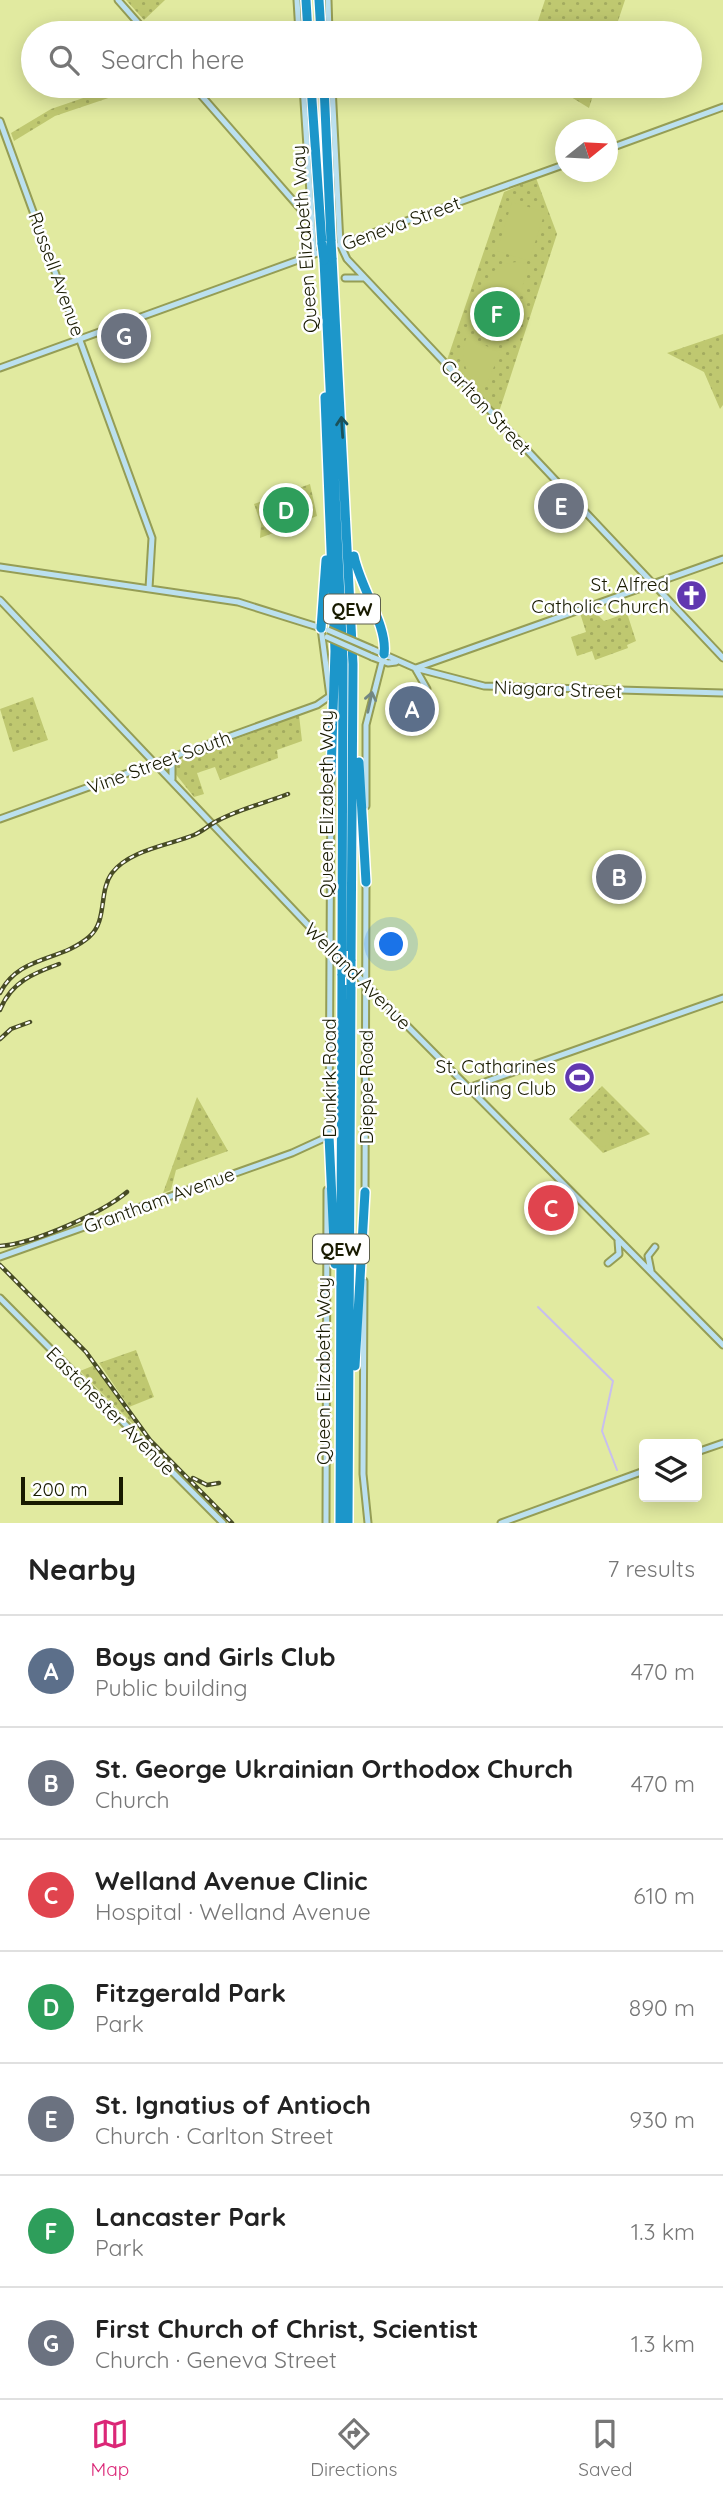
<!DOCTYPE html>
<meta charset="utf-8">
<style>
body{margin:0;font-family:Quicksand,sans-serif;background:#f2f2f2;color:#222}
.controls{position:absolute;right:21px;bottom:21px;display:grid;overflow:hidden;border-radius:7px;box-shadow:0 4px 18px #0003}
.controls button{width:63px;height:63px;display:grid;place-items:center;padding:0;border:0;border-bottom:2px solid #e0e0e0;background:#fff;color:#222;font:35px sans-serif}
.compass{position:absolute;left:555px;top:119px;width:63px;height:63px;border-radius:50%;background:#fff;box-shadow:0 4px 18px #0003;rotate:72deg}
.scale{position:absolute;left:21px;bottom:18px;width:102px;box-sizing:border-box;padding-left:7px;border:4px solid #181a00;border-top:0;font-size:19px;line-height:24px;white-space:nowrap;color:#181a00;-webkit-text-stroke:5px #fff;paint-order:stroke}
.you{position:absolute;left:392px;top:945px;width:24px;height:24px;margin:-18px;border:5px solid #fff;border-radius:50%;background:#1a73e8;box-shadow:0 0 0 10px #1a73e833}
.badge{display:grid;place-items:center;width:46px;height:46px;border-radius:50%;background:#db2777;color:#fff;font-size:23px;font-weight:700}
.pin{position:absolute;translate:-50% -50%;border:4px solid #fff;box-shadow:0 2px 7px #0006}
.list{margin:0;padding:0;list-style:none}
h2{display:flex;justify-content:space-between;align-items:center;height:91px;margin:0;padding:0 28px;font-size:30px}
h2 small{font-size:23px;font-weight:400;color:#767676}
.list li{display:grid;grid-template-columns:46px 1fr auto;gap:21px;align-items:center;box-sizing:border-box;height:112px;padding:0 28px;border-top:2px solid #e0e0e0}
.list b{display:block;font-size:26px;white-space:nowrap}
.list p{margin:0;font-size:23px;white-space:nowrap;color:#767676}
.list em{font-size:23px;font-style:normal;color:#767676}
.icon{flex:none;width:38px;height:38px;fill:none;stroke:currentColor;stroke-width:2;stroke-linecap:round;stroke-linejoin:round}
.map{position:relative;flex:none;width:723px;height:1523px;overflow:hidden}
.search{position:absolute;background:#fff;box-shadow:0 4px 18px #0003;left:21px;right:21px;top:21px;height:77px;display:flex;align-items:center;gap:18px;box-sizing:border-box;padding:0 24px;border-radius:38px;color:#767676;font-size:26px}
.sheet{height:875px;background:#fff}
nav{display:flex;justify-content:space-around;align-items:center;box-sizing:border-box;height:98px;border-top:2px solid #e0e0e0;background:#fff;font-size:19px;color:#767676}
nav a{display:grid;justify-items:center;gap:4px}
nav .on{color:#db2777}
.map>svg:first-child{display:block}
</style>
<div class="map">
<svg width="723" height="1523" viewBox="0 0 723 1523">
<defs>
<pattern id="green-dots" width="8" height="8" patternUnits="userSpaceOnUse" patternTransform="scale(1.75)"><rect width="8" height="8" fill="#bfc870"/><path d="M2 2h.1M6 6h.1" fill="none" stroke="#a3ab5f" stroke-width="1.8" stroke-linecap="round"/></pattern>
</defs>
<rect width="100%" height="100%" fill="#e1eaa0"/>
<path fill="url(#green-dots)" d="M126,0H165L144,20Z
M545,0H625L614,33H534Z
M86,86H144L55,116L14,141L11,133L51,109L89,96Z
M553,86H596L589,108Z
M536,178L557,234L498,415L447,360L504,192Z
M723,334V405L720,409L704,372L667,353Z
M310,484L317,516L260,538L261,524L254,504Z
M592,609L604,621L627,613L636,641L627,645L628,648L595,660L592,651L577,656L571,637L586,632L580,613Z
M33,697L48,740L13,752L0,709Z
M299,715L302,741L277,750L278,758L220,780L215,767L197,773L204,794L194,797L174,772L176,762Z
M602,1086L650,1134L603,1153L569,1119Z
M197,1097L228,1151L176,1170L171,1190L163,1193Z
M136,1350L154,1397L129,1407L99,1363Z
M95,1365L135,1423L133,1424L80,1371Z"/>
<path fill="#bfc870" d="M512,202L545,212L529,261L497,251Z
M517,262L528,265L518,304L482,292C490,273 496,264 517,262Z
M467,336L500,353L483,392C467,373 457,361 467,336Z
M283,495L290,513L277,524L266,505Z
M594 1139a8 8 0 1 1 16 0a8 8 0 1 1-16 0Z"/>
<g fill="none" stroke-linecap="round" stroke-linejoin="round">
<path stroke="#c8bfee" stroke-width="2" d="M538,1307L613,1381L602,1431L617,1470"/>
<defs>
<path id="secondary" d="M118,0L147,33
M297,0L299,33
M328,0L329,33
M193,86L311,221
M303,86L314,254
M332,86L340,244L347,259L723,658
M0,121L152,538L149,588
M608,149L723,107
M339,245L566,164
M345,278H364
M0,368L323,251
M0,567L238,602L321,628
M0,600L341,960
M321,628L330,697
M372,649L415,668L484,686L723,693
M372,657L388,663L396,662
M415,668L427,689
M416,668L723,559
M172,779V765L178,755
M366,806V725L384,654
M0,819L317,705L330,696
M351,969L723,1345
M468,1088L723,998
M329,1138L331,774
M365,1194L366,882
M0,1257L292,1153L329,1136
M608,1263L619,1254L618,1241
M651,1271L648,1256L655,1247
M364,1281L363,1474L368,1523
M0,1298L223,1523
M697,1452L723,1443
M326,1523L327,1190
M501,1523L644,1471"/>
<path id="highway" d="M306,0L308,33
M319,0L321,33
M311,86L322,244
M324,86L331,241
M332,258L353,664L351,961
M324,260L343,660L342,951
M325,397L335,651L331,774
M354,556C360,587 388,626 384,654
M321,628L326,560
M359,762L366,882
M329,1136L335,1264
M355,1366L365,1192
M340,1523L342,974
M348,1523L351,985"/>
</defs>
<use href="#secondary" stroke="#959d55" stroke-width="9"/>
<use href="#highway" stroke="#fff" stroke-width="12"/>
<use href="#secondary" stroke="#bbe0ef" stroke-width="5"/>
<use href="#highway" stroke="#1c96ca" stroke-width="9"/>
<defs>
<path id="rail" d="M0,993C19,955 60,962 89,937C108,921 98,892 112,873C129,850 170,845 194,835C203,831 209,825 217,821C239,809 265,803 288,794
M0,1010C11,982 34,973 59,964
M0,1039L11,1029L30,1022
M0,1246C33,1244 102,1213 127,1192
M0,1265L86,1352L150,1440L232,1523
M193,1478L207,1485L219,1483"/>
</defs>
<use href="#rail" stroke="#474b25" stroke-width="4.5"/>
<use href="#rail" stroke="#fff" stroke-width="2" stroke-dasharray="5" stroke-linecap="butt"/>
<defs>
<path id="secondary-bridge" d="M328,630L372,649
M327,637L372,657"/>
<path id="highway-bridge" d="M331,241L332,258
M322,244L324,260
M342,951V974
M351,985V961"/>
</defs>
<use href="#secondary-bridge" stroke="#959d55" stroke-width="9" stroke-linecap="butt"/>
<use href="#highway-bridge" stroke="#fff" stroke-width="12" stroke-linecap="butt"/>
<use href="#secondary-bridge" stroke="#bbe0ef" stroke-width="5"/>
<use href="#highway-bridge" stroke="#1c96ca" stroke-width="9"/>
</g>
<defs><path id="oneway-shaft" d="M-6 0H5M1.5-3L5.5 0L1.5 3" fill="none" stroke-width="1.6" stroke-linecap="round" stroke-linejoin="round" transform="scale(1.75)"/></defs>
<use stroke="#1a525b" href="#oneway-shaft" transform="translate(342 427) rotate(-94)"/>
<use stroke="#728783" href="#oneway-shaft" transform="translate(370 702) rotate(-78)"/>
<defs>
<symbol id="church-disc" viewBox="-11 -11 22 22"><circle r="9.5" fill="#6138b0" stroke="#fff"/><path d="M-1.2-6h2.4v3.5h3.3v2.4h-3.3V6h-2.4V-.1h-3.3v-2.4h3.3Z" fill="#fff"/></symbol>
<symbol id="stadium-disc" viewBox="-11 -11 22 22"><circle r="9.5" fill="#6138b0" stroke="#fff"/><path d="M0-5a6.5 5 0 1 0 0 10a6.5 5 0 1 0 0-10ZM-3.5-1.8h7v3.6h-7Z" fill="#fff"/></symbol>
</defs>
<g fill-rule="evenodd">
<use href="#church-disc" x="674" y="578" width="35" height="35"/>
<use href="#stadium-disc" x="562" y="1060" width="35" height="35"/>
</g>
<g text-anchor="middle" dominant-baseline="central" stroke-width="5" stroke-linejoin="round" paint-order="stroke">
<g fill="#fff" stroke="#5d5f4c" stroke-width="2">
<rect x="324" y="594.5" width="56" height="29" rx="5"/>
<rect x="313" y="1234.5" width="56" height="29" rx="5"/>
</g>
<g font-size="18" font-weight="bold" fill="#181a00">
<text x="352" y="609">QEW</text>
<text x="341" y="1249">QEW</text>
</g>
<g font-size="19" fill="#181a00" stroke="#fff">
<text transform="translate(401 223) rotate(-20)">Geneva Street</text>
<text transform="translate(304 239) rotate(-94)">Queen Elizabeth Way</text>
<text transform="translate(57 274) rotate(70)">Russell Avenue</text>
<text transform="translate(486 407) rotate(47)">Carlton Street</text>
<text transform="translate(558 689) rotate(2)">Niagara Street</text>
<text transform="translate(159 762) rotate(-20)">Vine Street South</text>
<text transform="translate(326 804) rotate(-90)">Queen Elizabeth Way</text>
<text transform="translate(358 976) rotate(45)">Welland Avenue</text>
<text transform="translate(329 1078) rotate(-90)">Dunkirk Road</text>
<text transform="translate(366 1087) rotate(-90)">Dieppe Road</text>
<text transform="translate(159 1200) rotate(-20)">Grantham Avenue</text>
<text transform="translate(323 1371) rotate(-90)">Queen Elizabeth Way</text>
<text transform="translate(111 1411) rotate(45)">Eastchester Avenue</text>
</g>
<g font-size="19" fill="#181a00" stroke="#fff" text-anchor="end">
<text x="669" y="584">St. Alfred<tspan x="669" dy="22">Catholic Church</tspan></text>
<text x="556" y="1066">St. Catharines<tspan x="556" dy="22">Curling Club</tspan></text>
</g>
</g>
</svg>
<div class="controls">
<button><svg class="icon" aria-label="layers" viewBox="0 0 24 24"><path d="M12 4l9 5-9 5-9-5zM3 14l9 5 9-5"/></svg></button>
</div>
<svg class="compass" viewBox="-18 -18 36 36"><path d="M0-13l5 13h-10z" fill="#e53935"/><path d="M0 13l5-13h-10z" fill="#767676"/></svg>
<div class="scale">200 m</div>
<div class="you"></div>
<div class="pin badge" style="left:412px;top:709px;background:#5c6f8a">A</div>
<div class="pin badge" style="left:619px;top:877px;background:#6b7280">B</div>
<div class="pin badge" style="left:551px;top:1208px;background:#e0444e">C</div>
<div class="pin badge" style="left:286px;top:510px;background:#2e9e5b">D</div>
<div class="pin badge" style="left:561px;top:506px;background:#6b7280">E</div>
<div class="pin badge" style="left:497px;top:314px;background:#2e9e5b">F</div>
<div class="pin badge" style="left:124px;top:336px;background:#6b7280">G</div>
<div class="search"><svg class="icon" aria-label="search" viewBox="0 0 24 24"><circle cx="10" cy="10" r="6"/><path d="M15 15l6 6"/></svg>Search here</div>
</div>
<section class="sheet">
<h2>Nearby<small>7 results</small></h2>
<ul class="list">
<li><span class="badge" style="background:#5c6f8a">A</span><div><b>Boys and Girls Club</b><p>Public building</p></div><em>470 m</em></li>
<li><span class="badge" style="background:#6b7280">B</span><div><b>St. George Ukrainian Orthodox Church</b><p>Church</p></div><em>470 m</em></li>
<li><span class="badge" style="background:#e0444e">C</span><div><b>Welland Avenue Clinic</b><p>Hospital · Welland Avenue</p></div><em>610 m</em></li>
<li><span class="badge" style="background:#2e9e5b">D</span><div><b>Fitzgerald Park</b><p>Park</p></div><em>890 m</em></li>
<li><span class="badge" style="background:#6b7280">E</span><div><b>St. Ignatius of Antioch</b><p>Church · Carlton Street</p></div><em>930 m</em></li>
<li><span class="badge" style="background:#2e9e5b">F</span><div><b>Lancaster Park</b><p>Park</p></div><em>1.3 km</em></li>
<li><span class="badge" style="background:#6b7280">G</span><div><b>First Church of Christ, Scientist</b><p>Church · Geneva Street</p></div><em>1.3 km</em></li>
</ul>
</section>
<nav>
<a class="on"><svg class="icon" aria-label="map" viewBox="0 0 24 24"><path d="M3 6l6-2 6 2 6-2v14l-6 2-6-2-6 2zM9 4v14M15 6v14"/></svg>Map</a>
<a><svg class="icon" aria-label="directions" viewBox="0 0 24 24"><path d="M12 3l9 9-9 9-9-9zM9 14v-3h6M13 9l2 2-2 2"/></svg>Directions</a>
<a><svg class="icon" aria-label="saved" viewBox="0 0 24 24"><path d="M7 4h10v16l-5-4-5 4z"/></svg>Saved</a>
</nav>
